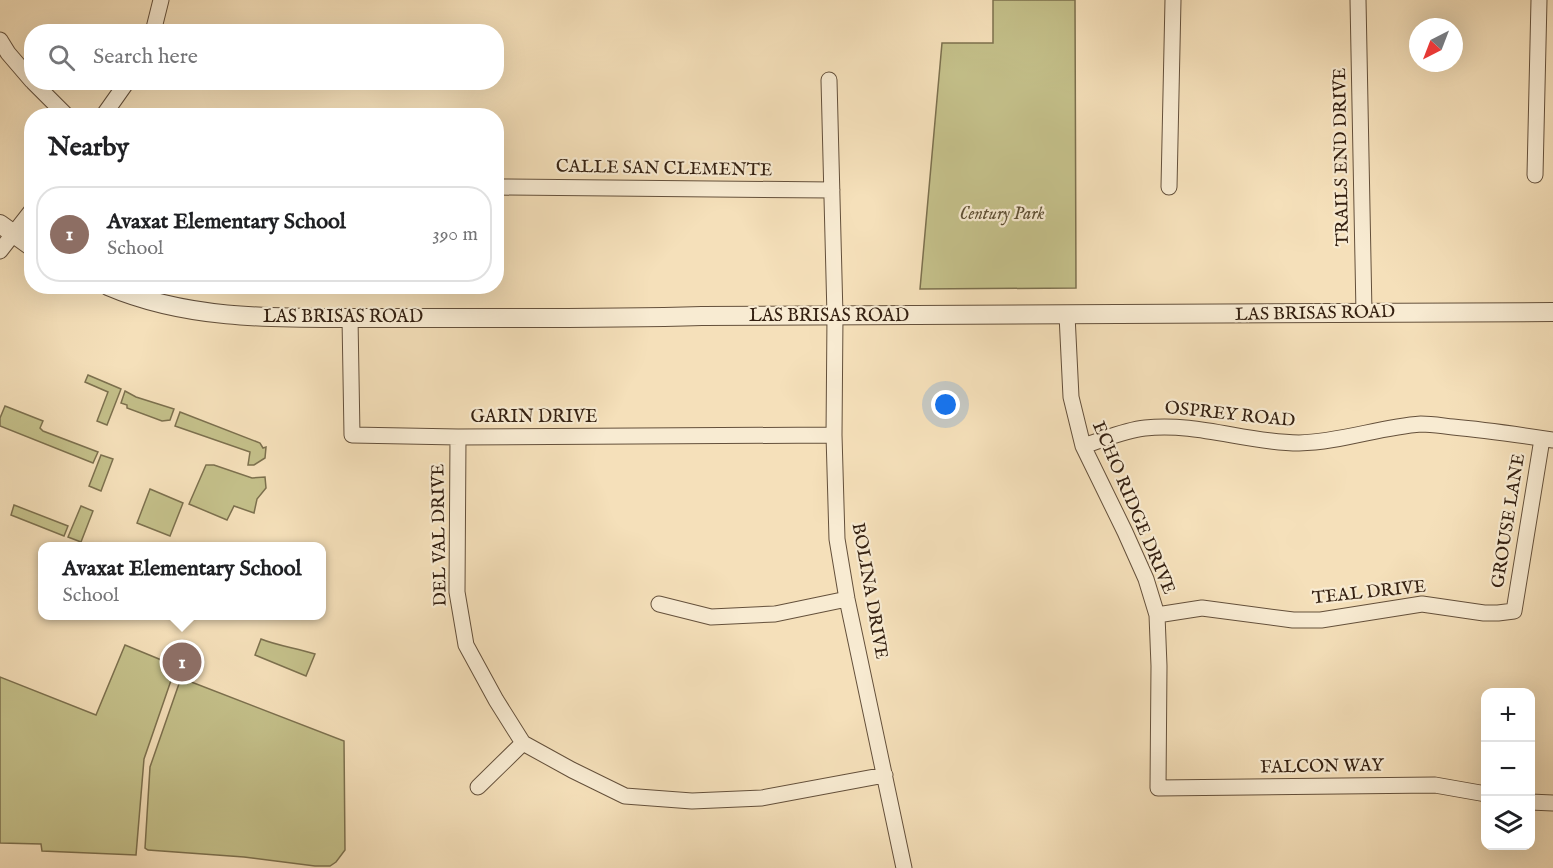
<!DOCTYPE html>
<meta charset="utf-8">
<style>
body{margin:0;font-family:"IM FELL English",serif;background:#f2f2f2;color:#202124}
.controls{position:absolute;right:18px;bottom:18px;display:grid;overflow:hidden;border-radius:12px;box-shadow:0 6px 24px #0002}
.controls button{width:54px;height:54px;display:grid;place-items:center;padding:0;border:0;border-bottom:2px solid #e0e0e0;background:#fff;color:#202124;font:30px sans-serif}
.compass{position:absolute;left:1409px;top:18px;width:54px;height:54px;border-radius:50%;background:#fff;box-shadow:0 6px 24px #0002;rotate:222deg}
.you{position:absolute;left:946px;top:405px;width:21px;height:21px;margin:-15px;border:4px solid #fff;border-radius:50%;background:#1a73e8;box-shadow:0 0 0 9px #1a73e833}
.badge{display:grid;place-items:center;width:39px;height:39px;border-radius:50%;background:#8f2418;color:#fff;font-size:20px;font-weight:700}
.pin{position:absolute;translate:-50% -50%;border:3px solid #fff;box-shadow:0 2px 6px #0006}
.popup{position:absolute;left:38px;top:542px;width:288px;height:78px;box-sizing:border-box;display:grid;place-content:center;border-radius:12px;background:#fff;filter:drop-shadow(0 2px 4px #0005);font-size:20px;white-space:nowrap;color:#757577}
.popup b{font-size:22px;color:#202124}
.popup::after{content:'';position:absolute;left:50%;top:100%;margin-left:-12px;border:12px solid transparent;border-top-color:#fff}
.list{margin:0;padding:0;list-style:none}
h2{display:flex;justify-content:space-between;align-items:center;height:78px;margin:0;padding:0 24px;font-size:26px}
h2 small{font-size:20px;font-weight:400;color:#757577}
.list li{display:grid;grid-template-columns:39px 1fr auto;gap:18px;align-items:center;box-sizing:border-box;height:96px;margin:0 12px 12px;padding:0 12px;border:2px solid #e0e0e0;border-radius:24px}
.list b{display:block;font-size:22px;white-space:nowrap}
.list p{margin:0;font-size:20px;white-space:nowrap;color:#757577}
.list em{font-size:20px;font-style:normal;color:#757577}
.icon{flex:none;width:33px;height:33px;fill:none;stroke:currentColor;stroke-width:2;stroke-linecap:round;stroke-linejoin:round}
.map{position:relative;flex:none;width:1553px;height:868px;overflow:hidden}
.search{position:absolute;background:#fff;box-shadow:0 6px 24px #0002;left:24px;top:24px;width:480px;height:66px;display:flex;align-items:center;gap:15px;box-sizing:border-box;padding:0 21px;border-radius:24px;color:#757577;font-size:22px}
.panel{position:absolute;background:#fff;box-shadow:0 6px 24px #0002;left:24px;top:108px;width:480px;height:186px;border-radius:24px}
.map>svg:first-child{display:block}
</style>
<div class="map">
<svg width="1553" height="868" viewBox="0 0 1553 868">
<rect width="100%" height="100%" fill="#f5e0ba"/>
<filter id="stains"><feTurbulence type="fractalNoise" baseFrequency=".00333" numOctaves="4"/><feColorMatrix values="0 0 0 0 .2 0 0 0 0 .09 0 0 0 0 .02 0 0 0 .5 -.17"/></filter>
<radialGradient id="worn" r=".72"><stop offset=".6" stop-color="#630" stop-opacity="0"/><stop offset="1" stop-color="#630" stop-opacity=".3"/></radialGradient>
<path fill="#c4c08a" stroke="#7c704e" stroke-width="1.5" d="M993,0H1075L1076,288L920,289L942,43H993Z
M88,375L121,389L107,425L97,421L108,392L85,382Z
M125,391L136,397L174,409L170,420L162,421L127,408V405L121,403Z
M5,406L43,421L40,428L43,431L98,452L93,463L0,426V418Z
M180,412L260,443L263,448L266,447L265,458L254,465H248L250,452L175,426Z
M101,455L113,459L101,491L89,486Z
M206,465H214L252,478L265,477L266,488L257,499L254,513L234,506L227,520L189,504Z
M150,489L183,503L170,536L137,523Z
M14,505L68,526L64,536L11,515Z
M81,506L93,511L81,542L68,537Z
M261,639C278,646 297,648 315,654L306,676L255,655Z
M125,645L176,666L144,759L136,855L42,851L41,844L0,843V677L96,715Z
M181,678L344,741L345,850L336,862L330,866H315L244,857L148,850L145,848L150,767Z"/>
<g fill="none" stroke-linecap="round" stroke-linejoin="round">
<defs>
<path id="minor" d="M1358,0L1364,313
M153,32L161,0
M0,40L8,53L32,81
M829,80L835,316L834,435L837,539L847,599L904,868
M33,82L67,116
M103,116L127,82
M1535,175L1539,0
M496,187L832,190
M1169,187L1173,0
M0,251L32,210
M1067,315L1071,397L1083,446L1125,532L1146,579L1157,615L1159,666L1158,788L1435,785L1486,794
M350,318L352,435L458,437L834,435
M458,437L457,592L466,645L496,700L523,743L572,770L625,796L692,801L762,798L885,775
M1083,446C1103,440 1124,430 1145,428C1197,422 1247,443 1299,443C1341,442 1380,427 1421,424C1432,424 1443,426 1453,427C1487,430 1520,435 1553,440
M659,604L711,617L775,614L847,599
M1157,615L1202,608L1293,620H1321L1422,604L1484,613H1498L1514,611L1542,439
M478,787L523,743
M1530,802L1553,803"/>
<path id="tertiary" d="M0,224L32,247
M108,286C199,325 300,317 396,318C498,318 600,319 702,316L1553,312"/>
</defs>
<use href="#minor" stroke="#64503b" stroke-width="17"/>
<use href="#tertiary" stroke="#64503b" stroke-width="20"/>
<use href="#minor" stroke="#f8ebd2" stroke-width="15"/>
<use href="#tertiary" stroke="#f8ebd2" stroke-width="18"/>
</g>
<g text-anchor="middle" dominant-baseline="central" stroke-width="4.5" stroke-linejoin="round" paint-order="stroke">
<g font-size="18" fill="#342011" stroke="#f8ebd2">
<text transform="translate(1342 157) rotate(-91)">TRAILS END DRIVE</text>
<text transform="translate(664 169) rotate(1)">CALLE SAN CLEMENTE</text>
<text transform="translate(1315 314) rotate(-1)">LAS BRISAS ROAD</text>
<text x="829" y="316">LAS BRISAS ROAD</text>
<text x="343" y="317">LAS BRISAS ROAD</text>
<text transform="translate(1230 415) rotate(6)">OSPREY ROAD</text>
<text x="534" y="417">GARIN DRIVE</text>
<text transform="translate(1133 508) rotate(67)">ECHO RIDGE DRIVE</text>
<text transform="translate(1509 521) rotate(-81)">GROUSE LANE</text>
<text transform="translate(440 535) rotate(-91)">DEL VAL DRIVE</text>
<text transform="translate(869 591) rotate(80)">BOLINA DRIVE</text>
<text transform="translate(1369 593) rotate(-6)">TEAL DRIVE</text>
<text transform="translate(1322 767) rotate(-1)">FALCON WAY</text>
</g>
<g font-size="18" font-style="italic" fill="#5f5035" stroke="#f8ebd2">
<text x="1002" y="214">Century Park</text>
</g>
</g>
<rect width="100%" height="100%" filter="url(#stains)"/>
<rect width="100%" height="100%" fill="url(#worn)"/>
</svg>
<div class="controls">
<button>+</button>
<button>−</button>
<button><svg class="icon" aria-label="layers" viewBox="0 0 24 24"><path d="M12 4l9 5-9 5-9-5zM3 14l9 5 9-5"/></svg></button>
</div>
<svg class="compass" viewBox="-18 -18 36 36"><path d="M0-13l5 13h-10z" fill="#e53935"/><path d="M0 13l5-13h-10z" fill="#757577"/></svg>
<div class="you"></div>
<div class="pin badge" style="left:182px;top:662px;background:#8d6e63">1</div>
<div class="popup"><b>Avaxat Elementary School</b>School</div>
<div class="search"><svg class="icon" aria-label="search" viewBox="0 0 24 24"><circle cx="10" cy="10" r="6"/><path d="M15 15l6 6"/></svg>Search here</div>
<section class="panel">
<h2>Nearby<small></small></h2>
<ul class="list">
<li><span class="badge" style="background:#8d6e63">1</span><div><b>Avaxat Elementary School</b><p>School</p></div><em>390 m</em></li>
</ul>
</section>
</div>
